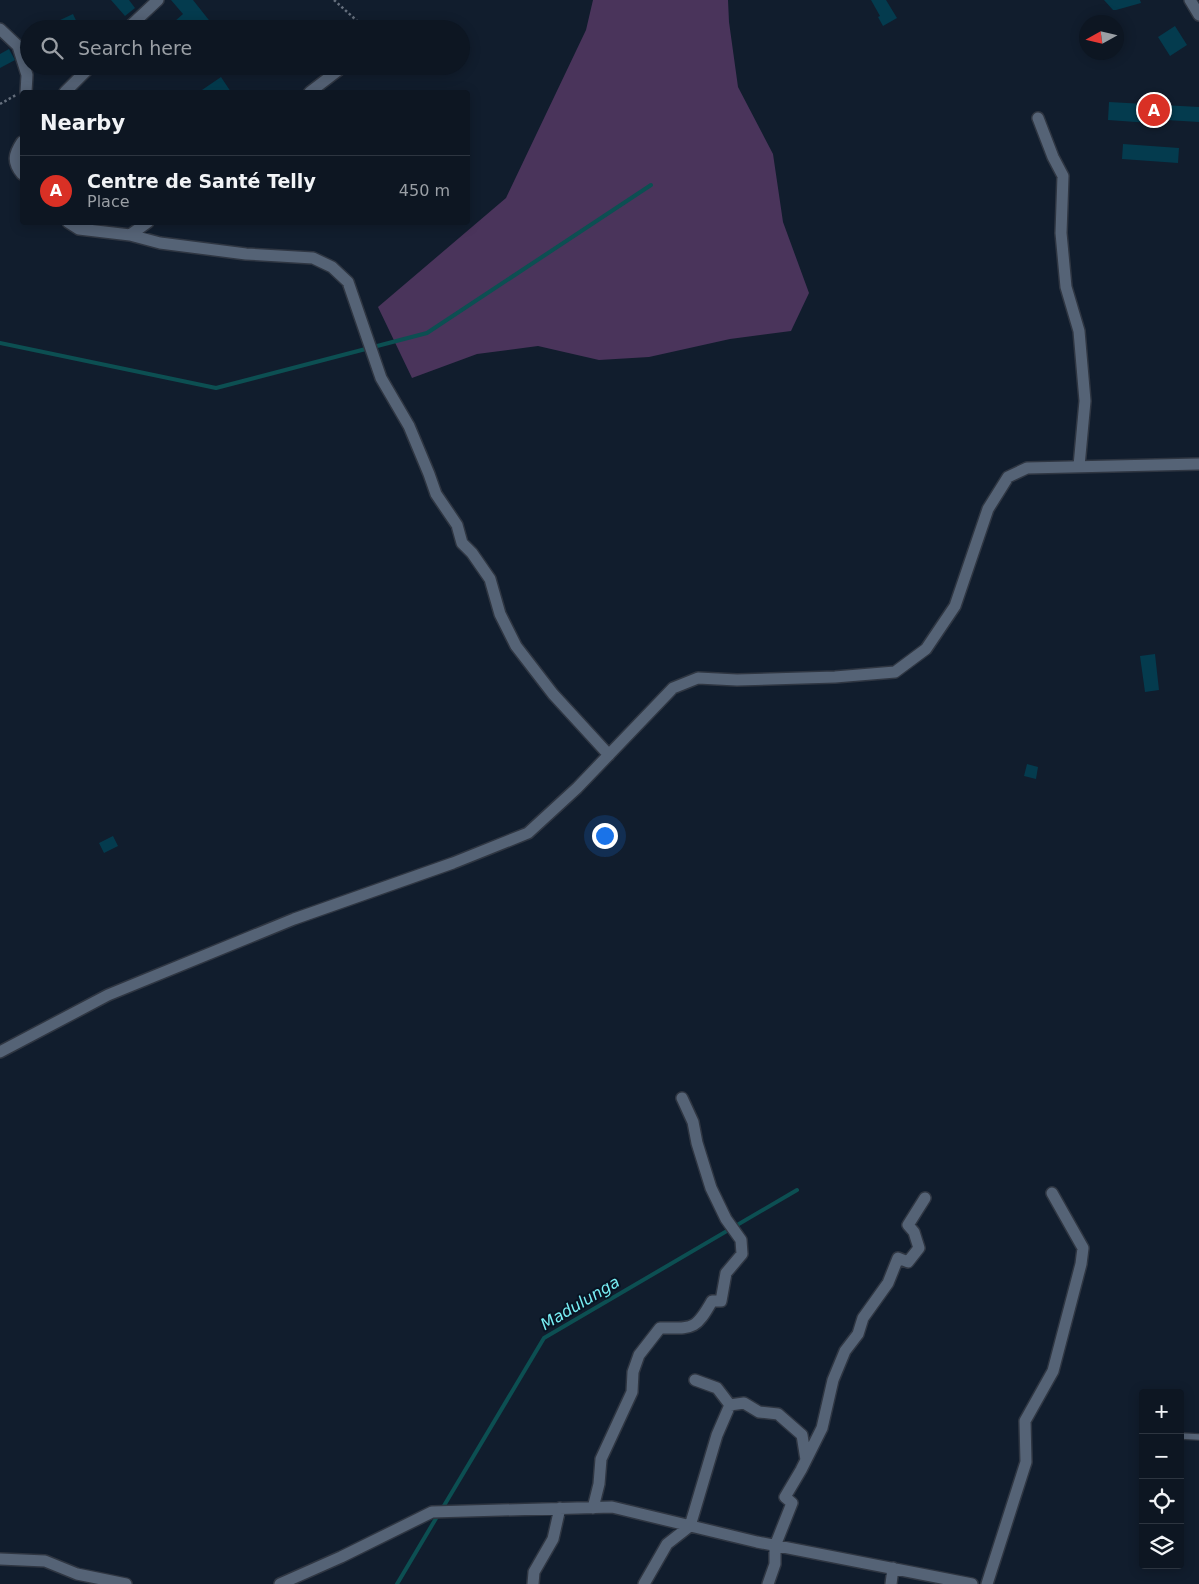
<!DOCTYPE html>
<meta charset="utf-8">
<style>
body{margin:0;font-family:"DejaVu Sans",sans-serif;background:#1b232f;color:#f1f3f6}
.controls{position:absolute;right:15px;bottom:15px;display:grid;overflow:hidden;border-radius:5px;box-shadow:0 2px 12px #0003}
.controls button{width:45px;height:45px;display:grid;place-items:center;padding:0;border:0;border-bottom:1px solid #2d3540;background:#0d1622;color:#f1f3f6;font:25px sans-serif}
.compass{position:absolute;left:1079px;top:15px;width:45px;height:45px;border-radius:50%;background:#0d1622;box-shadow:0 2px 12px #0003;rotate:262deg}
.you{position:absolute;left:604px;top:835px;width:18px;height:18px;margin:-12px;border:4px solid #fff;border-radius:50%;background:#1a73e8;box-shadow:0 0 0 8px #1a73e833}
.badge{display:grid;place-items:center;width:32px;height:32px;border-radius:50%;background:#d93025;color:#fff;font-size:16px;font-weight:700}
.pin{position:absolute;translate:-50% -50%;border:2px solid #fff;box-shadow:0 1px 5px #0006}
.list{margin:0;padding:0;list-style:none}
h2{display:flex;justify-content:space-between;align-items:center;height:65px;margin:0;padding:0 20px;font-size:21px}
h2 small{font-size:16px;font-weight:400;color:#9a9fa5}
.list li{display:grid;grid-template-columns:32px 1fr auto;gap:15px;align-items:center;box-sizing:border-box;height:70px;padding:0 20px;border-top:1px solid #2d3540}
.list b{display:block;font-size:19px;white-space:nowrap}
.list p{margin:0;font-size:16px;white-space:nowrap;color:#9a9fa5}
.list em{font-size:16px;font-style:normal;color:#9a9fa5}
.icon{flex:none;width:28px;height:28px;fill:none;stroke:currentColor;stroke-width:2;stroke-linecap:round;stroke-linejoin:round}
.map{position:relative;flex:none;width:1199px;height:1584px;overflow:hidden}
.search{position:absolute;background:#0d1622;box-shadow:0 2px 12px #0003;left:20px;top:20px;width:450px;height:55px;display:flex;align-items:center;gap:12px;box-sizing:border-box;padding:0 18px;border-radius:28px;color:#9a9fa5;font-size:19px}
.panel{position:absolute;background:#0d1622;box-shadow:0 2px 12px #0003;left:20px;top:90px;width:450px;height:135px;border-radius:5px}
.map>svg:first-child{display:block}
</style>
<div class="map">
<svg width="1199" height="1584" viewBox="0 0 1199 1584">
<rect width="100%" height="100%" fill="#111d2d"/>
<path fill="#4a345b" d="M593,0H728L729,22L738,87L773,154L783,222L809,293L791,331L730,339L649,357L599,360L538,346L477,354L412,378L378,307L506,198L586,30Z"/>
<g fill="none" stroke-linecap="round" stroke-linejoin="round">
<path stroke="#0c4f52" stroke-width="4" d="M0,343L216,388L427,333L651,185
M442,1509L544,1338L797,1190
M397,1584L438,1515"/>
</g>
<path fill="#043b4e" d="M111,0H129L135,8L125,16Z
M171,0H193L216,29H166L183,14Z
M871,0H886L897,18L883,26L878,17L880,16Z
M1104,0H1140L1141,3L1116,10H1113Z
M73,14L80,29H62L58,21Z
M1175,26L1187,45L1170,56L1158,37Z
M9,49L15,60L0,68V54Z
M221,77L231,92H199Z
M1109,102L1199,107V122L1150,119V123L1108,120Z
M1123,144L1179,148L1178,163L1122,159Z
M1155,654L1159,690L1145,692L1140,656Z
M1027,764L1038,767L1036,779L1024,776Z
M113,836L118,846L104,853L99,843Z"/>
<g fill="none" stroke-linecap="round" stroke-linejoin="round">
<defs>
<path id="service" d="M1181,1436L1199,1437"/>
<path id="minor" d="M1190,0L1199,15
M0,29L18,46L27,75L26,92
M127,29L158,0
M65,92L91,66
M310,92L344,66
M1038,118L1053,157L1063,176L1061,233L1066,287L1079,331L1085,401L1079,466
M22,142C14,154 12,162 22,174
M68,222L79,229L130,235L160,243L246,254L313,258L332,267L348,282L381,378L409,426L429,474L436,494L457,525L462,543L472,553L490,579L500,614L516,646L553,694L609,755
M130,235L148,222
M0,1052L108,995L294,919L453,863L528,833L577,788L673,688L698,678L737,680L835,677L895,672L926,649L955,606L988,509L1008,477L1027,468L1199,464
M695,1380L717,1388L730,1405L744,1403L759,1412L778,1414L802,1435L806,1460
M593,1508L599,1484L601,1459L632,1392L633,1372L639,1355L660,1328C693,1328 695,1331 712,1301H721L726,1273L742,1254L741,1240L726,1219L711,1188L697,1143L693,1122L682,1098
M0,1559L45,1561L77,1574L126,1584
M280,1584L341,1557L432,1512L612,1507L757,1542L972,1584
M533,1584L534,1572L553,1539L560,1508
M644,1584L667,1544L690,1526L717,1435L730,1405
M768,1584L775,1564V1546L792,1503L785,1497L801,1470L822,1428L833,1380L845,1351L858,1334L863,1318L888,1283L898,1258L908,1262L919,1248L914,1232L908,1225L925,1198
M891,1584L893,1568
M987,1584L1026,1462L1025,1421L1053,1371L1081,1264L1083,1248L1052,1193"/>
</defs>
<use href="#service" stroke="#2f3642" stroke-width="8"/>
<use href="#minor" stroke="#2f3642" stroke-width="14"/>
<path stroke="#656f7d" stroke-width="2.5" stroke-dasharray="2.5 2.5" stroke-linecap="butt" d="M334,0L366,29
M0,104L16,95"/>
<use href="#service" stroke="#556376" stroke-width="5.5"/>
<use href="#minor" stroke="#556376" stroke-width="11"/>
</g>
<g text-anchor="middle" dominant-baseline="central" stroke-width="4" stroke-linejoin="round" paint-order="stroke">
<g font-size="16" font-style="italic" fill="#78eef4" stroke="#081423">
<text transform="translate(580 1303) rotate(-31)">Madulunga</text>
</g>
</g>
</svg>
<div class="controls">
<button>+</button>
<button>−</button>
<button><svg class="icon" aria-label="locate" viewBox="0 0 24 24"><circle cx="12" cy="12" r="6"/><path d="M12 2v4M12 18v4M2 12h4M18 12h4"/></svg></button>
<button><svg class="icon" aria-label="layers" viewBox="0 0 24 24"><path d="M12 4l9 5-9 5-9-5zM3 14l9 5 9-5"/></svg></button>
</div>
<svg class="compass" viewBox="-18 -18 36 36"><path d="M0-13l5 13h-10z" fill="#e53935"/><path d="M0 13l5-13h-10z" fill="#9a9fa5"/></svg>
<div class="you"></div>
<div class="pin badge" style="left:1154px;top:110px">A</div>
<div class="search"><svg class="icon" aria-label="search" viewBox="0 0 24 24"><circle cx="10" cy="10" r="6"/><path d="M15 15l6 6"/></svg>Search here</div>
<section class="panel">
<h2>Nearby<small></small></h2>
<ul class="list">
<li><span class="badge">A</span><div><b>Centre de Santé Telly</b><p>Place</p></div><em>450 m</em></li>
</ul>
</section>
</div>
